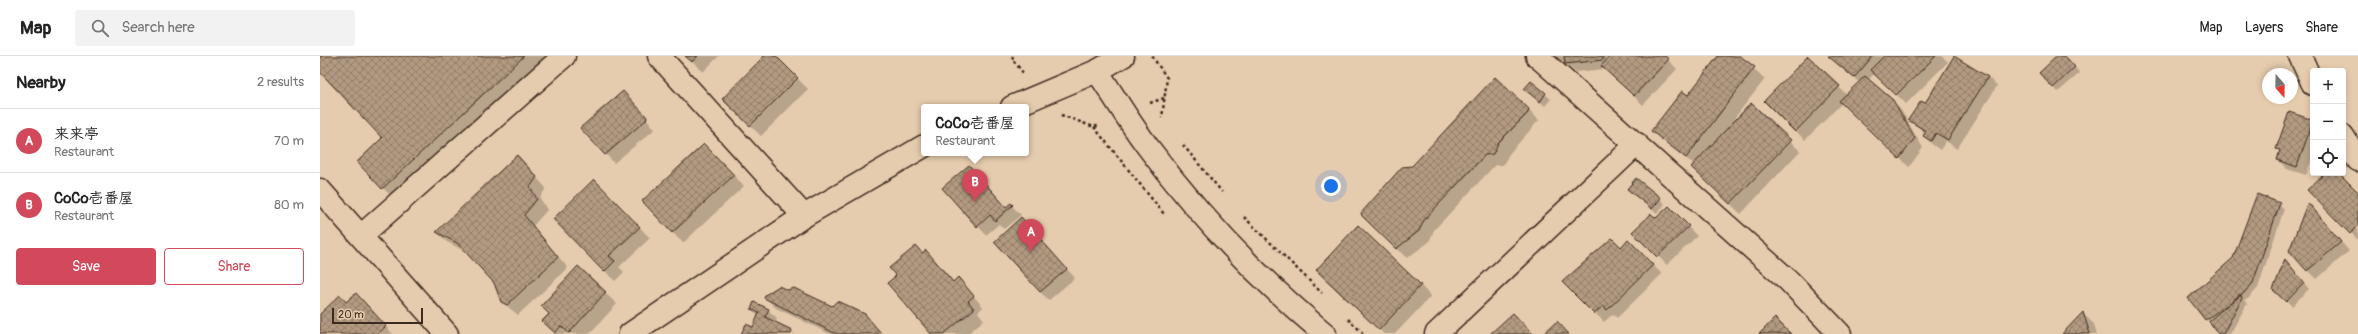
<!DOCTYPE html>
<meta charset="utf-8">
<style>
body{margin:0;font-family:Pangolin,"Klee One",sans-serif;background:#f2f2f2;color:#222}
.controls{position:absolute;right:12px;top:12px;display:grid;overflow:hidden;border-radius:4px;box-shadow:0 2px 6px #0003}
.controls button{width:36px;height:36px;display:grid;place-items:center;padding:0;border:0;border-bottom:1px solid #e0e0e0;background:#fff;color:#222;font:20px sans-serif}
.compass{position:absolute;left:1942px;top:12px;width:36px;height:36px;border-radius:50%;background:#fff;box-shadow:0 2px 6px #0003;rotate:160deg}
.scale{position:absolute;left:12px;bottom:10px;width:91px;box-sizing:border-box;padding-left:4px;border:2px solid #3b2a1e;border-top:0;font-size:11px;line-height:14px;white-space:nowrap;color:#3b2a1e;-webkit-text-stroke:3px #e6ccae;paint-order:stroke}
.you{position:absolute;left:1011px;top:130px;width:14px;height:14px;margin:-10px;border:3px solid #fff;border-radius:50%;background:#1a73e8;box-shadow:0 0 0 6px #1a73e833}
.badge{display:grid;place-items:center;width:26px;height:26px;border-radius:50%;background:#d1495b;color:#fff;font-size:13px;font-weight:700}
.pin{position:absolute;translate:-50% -33px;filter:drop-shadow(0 1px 2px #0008)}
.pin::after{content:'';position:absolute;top:21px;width:14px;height:12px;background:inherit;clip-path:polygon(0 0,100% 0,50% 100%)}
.popup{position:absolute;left:601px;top:48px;width:108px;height:52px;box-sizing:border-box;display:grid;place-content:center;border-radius:4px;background:#fff;filter:drop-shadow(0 1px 3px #0005);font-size:13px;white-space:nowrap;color:#767676}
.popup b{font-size:15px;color:#222}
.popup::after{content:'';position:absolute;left:50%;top:100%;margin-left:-8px;border:8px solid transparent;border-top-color:#fff}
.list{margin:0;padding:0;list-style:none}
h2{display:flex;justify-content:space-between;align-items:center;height:52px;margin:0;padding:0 16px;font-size:17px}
h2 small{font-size:13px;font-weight:400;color:#767676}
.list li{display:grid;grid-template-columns:26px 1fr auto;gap:12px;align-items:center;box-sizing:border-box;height:64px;padding:0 16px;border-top:1px solid #e0e0e0}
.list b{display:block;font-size:15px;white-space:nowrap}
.list p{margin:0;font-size:13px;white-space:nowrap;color:#767676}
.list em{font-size:13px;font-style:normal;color:#767676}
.actions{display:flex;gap:8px;padding:12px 16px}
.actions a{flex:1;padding:9px 0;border:1px solid #d1495b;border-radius:4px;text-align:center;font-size:14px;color:#d1495b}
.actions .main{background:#d1495b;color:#fff}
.icon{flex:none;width:22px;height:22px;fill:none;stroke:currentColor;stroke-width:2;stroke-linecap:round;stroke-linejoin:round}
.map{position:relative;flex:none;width:2038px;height:278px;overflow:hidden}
header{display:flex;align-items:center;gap:24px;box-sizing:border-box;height:56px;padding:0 20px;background:#fff;border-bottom:1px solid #e0e0e0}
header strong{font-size:19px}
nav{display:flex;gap:22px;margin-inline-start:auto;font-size:14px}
.search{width:280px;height:36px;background:#f2f2f2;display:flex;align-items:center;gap:10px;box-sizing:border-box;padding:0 14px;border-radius:4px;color:#767676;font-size:15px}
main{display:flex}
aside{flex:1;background:#fff}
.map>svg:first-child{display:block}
</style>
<header>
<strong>Map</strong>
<div class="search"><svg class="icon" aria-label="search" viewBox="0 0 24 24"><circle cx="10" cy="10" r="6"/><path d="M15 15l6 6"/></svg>Search here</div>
<nav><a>Map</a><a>Layers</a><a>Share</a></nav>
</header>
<main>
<aside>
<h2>Nearby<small>2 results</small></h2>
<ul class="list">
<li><span class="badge">A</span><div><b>来来亭</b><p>Restaurant</p></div><em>70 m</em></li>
<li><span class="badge">B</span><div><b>CoCo壱番屋</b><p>Restaurant</p></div><em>80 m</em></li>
</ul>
<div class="actions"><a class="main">Save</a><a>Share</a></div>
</aside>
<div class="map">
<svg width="2038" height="278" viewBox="0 0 2038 278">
<defs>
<pattern id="building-cross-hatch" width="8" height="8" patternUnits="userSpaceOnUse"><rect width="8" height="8" fill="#b29a81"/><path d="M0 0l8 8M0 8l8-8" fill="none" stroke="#927e69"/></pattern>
</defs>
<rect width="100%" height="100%" fill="#e6ccae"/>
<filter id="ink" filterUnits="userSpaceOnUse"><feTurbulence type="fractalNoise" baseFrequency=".025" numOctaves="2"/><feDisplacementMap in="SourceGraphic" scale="8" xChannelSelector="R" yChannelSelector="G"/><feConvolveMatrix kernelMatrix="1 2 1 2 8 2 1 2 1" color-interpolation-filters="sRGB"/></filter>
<g filter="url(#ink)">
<path fill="#0003" d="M0,0H227L74,143L63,132L64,82L0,15Z
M367,0H399L383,16Z
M445,0H455L488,33L441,80L403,43Z
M1236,0H1344L1357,13L1323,49L1285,13L1255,16Z
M1399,0H1419L1445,23L1409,69L1470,85L1480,95L1421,158L1382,121L1374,109L1333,75L1368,40Z
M1508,0H1622L1628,6L1586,48L1555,17L1548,24L1581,54L1603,92L1589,111L1522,47L1485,84L1445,45L1488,1L1527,39L1540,27Z
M1739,0H1744L1760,17L1738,36L1720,17Z
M1668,21L1677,30L1637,93L1626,85L1620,94L1613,89L1604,80L1606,78L1590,64L1605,48Z
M1175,22L1219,64L1189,98L1183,109H1175L1114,174L1109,186L1087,202L1054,171L1092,111Z
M1211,26L1231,43L1225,50L1205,33Z
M312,45L335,73L294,107L286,98Z
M1969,57L1993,65V100L1986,119L1967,113L1958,104L1960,96L1957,92Z
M395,100L424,130L363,187L352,176Z
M207,111L226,132L220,142L227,154L213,170L248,212L198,259L182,246L175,227L148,197L127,186L117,176Z
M2006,117H2018L2038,137V184L1989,134Z
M624,132L686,152L690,148L701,159L684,173L679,168L666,179Z
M285,135L330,182L299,211L304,216L295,225L234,163Z
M1314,138L1340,143L1345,148L1337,158Z
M1959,148L1964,153L1938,232L1928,243L1924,244L1927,248L1910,278H1900L1886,263L1914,203Z
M1991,150L2029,195L1997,223L1988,214Z
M1349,152L1377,180L1347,209L1314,176L1336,164Z
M710,172L755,222L729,244L720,236Z
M1308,185L1342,218L1297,262L1293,258L1284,266L1244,226L1301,192Z
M606,195L634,226L638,222L663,251L658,256L664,264L647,278H612L577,220Z
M1970,210L1989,233L1972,250L1960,239Z
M258,212L297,248L269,278H236L223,265L230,258Z
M1007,225L1100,229L1111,240L1075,278H1064Z
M445,242L544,258L563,278H510L456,252Z
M27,247L46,249L73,278H0V259Z
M432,253L448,254L457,262L455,267L475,278H422L434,273L439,261Z
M1763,258L1774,268L1777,278H1743Z"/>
<path fill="url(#building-cross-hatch)" stroke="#3b2a1e" d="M0,0H204L62,133L37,106L62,82L0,16Z
M365,0H378L372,6Z
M444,0H456L478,22L430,70L402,43Z
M1244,0H1283V4L1245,8Z
M1290,0H1345L1349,3L1314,40L1281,10Z
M1398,0H1420L1435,11L1366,102L1331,75L1362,35L1368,39Z
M1488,0L1520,30L1475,76L1444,45Z
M1508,0H1553L1534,22Z
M1564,0H1616L1576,39L1550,14Z
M1634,0L1668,21L1628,84L1616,77L1611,85L1603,80L1606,75L1588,64L1601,45L1605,47Z
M1737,0H1745L1755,11L1733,32L1719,17Z
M1545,20L1573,44L1595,82L1579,103L1519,45Z
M1175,21L1209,53L1208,57L1178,87L1173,98L1165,99L1104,164L1099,175L1076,193L1042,160L1041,157L1082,111L1092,110Z
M1211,25L1226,37L1220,46L1204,33Z
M303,35L327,61L326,64L285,99L260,72Z
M1431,47L1471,84L1410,148L1371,111Z
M1969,56L1993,64L1977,111L1957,104L1960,94L1956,93Z
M384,88L414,119L352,177L322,145Z
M197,99L217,121L210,131L217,143L204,159L238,201L187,249L181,246L174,227L137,187L116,176Z
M649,109L686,151L691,147L693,149L675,165L670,159L657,171L622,132Z
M2005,117H2019L2038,136V170L2030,178L1987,134Z
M1316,122L1341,142L1332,153L1307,133Z
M274,123L320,171L289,200L295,205L284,216L233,163Z
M1937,138L1960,147L1933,227L1923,238L1885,264L1868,242L1913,202Z
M1987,148L1991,150L2021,186L1987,215L1969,195Z
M1349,150L1369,170L1337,201L1312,176L1331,158L1336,162Z
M701,161L747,213L720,236L674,186Z
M1038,169L1101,229L1059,274L996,214Z
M1292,182L1301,191L1308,183L1333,209L1287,254L1283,250L1274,258L1242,226Z
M596,190L602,197L606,194L633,226L638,221L654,240L648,245L654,253L624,278H611L567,227L576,220L569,212Z
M1965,203L1984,227L1966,246L1953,234Z
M258,210L286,236L249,277L241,270L235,277L222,265L229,258L221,250Z
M459,230L467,234L474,232L512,250L517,245L545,258L560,276L558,278H516L444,242L445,239Z
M36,237L66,270L58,278H0V258L20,239L26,246Z
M1920,238L1922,242L1903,278H1898L1889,265Z
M434,246L449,253L445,261L472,274L471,278H421L426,268L433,271L439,257L431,253Z
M1763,256L1770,278H1742Z
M1193,257L1213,278H1170Z
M1455,262L1471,278H1439Z
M1237,265L1249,278H1223Z"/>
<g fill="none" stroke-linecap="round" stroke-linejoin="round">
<defs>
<path id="minor" d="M339,0L484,160
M1217,0L1469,225L1520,278
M1980,0L1993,28
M777,15C794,40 809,66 828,91C879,160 939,223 1005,278
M2023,80L2038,104
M0,134L127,278
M42,179L244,0
M1116,278L1317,88"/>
<path id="tertiary" d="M692,51L777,15L803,0
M310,278L484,160L604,90"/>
</defs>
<use href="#minor" stroke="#3b2a1e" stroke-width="25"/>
<use href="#tertiary" stroke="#3b2a1e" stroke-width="25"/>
<path stroke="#3b2a1e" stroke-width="2.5" stroke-dasharray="3 3" stroke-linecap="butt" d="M693,0L692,3L704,18
M832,0L847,22L842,62
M830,47L844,42
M741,59L774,71L780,69
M774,71L844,158
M863,89L902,136
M924,161L1002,237
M1028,263L1044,278"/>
<use href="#minor" stroke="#e6ccae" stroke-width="22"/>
<use href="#tertiary" stroke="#e6ccae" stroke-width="22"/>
</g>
</g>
</svg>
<div class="controls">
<button>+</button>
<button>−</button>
<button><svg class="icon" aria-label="locate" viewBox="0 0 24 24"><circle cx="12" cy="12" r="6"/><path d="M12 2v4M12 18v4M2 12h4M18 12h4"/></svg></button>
</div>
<svg class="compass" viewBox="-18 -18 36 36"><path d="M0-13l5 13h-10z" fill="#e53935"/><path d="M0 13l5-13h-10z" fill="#767676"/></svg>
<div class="scale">20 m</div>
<div class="you"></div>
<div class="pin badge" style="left:711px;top:196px">A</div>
<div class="pin badge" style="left:655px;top:146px">B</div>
<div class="popup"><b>CoCo壱番屋</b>Restaurant</div>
</div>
</main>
